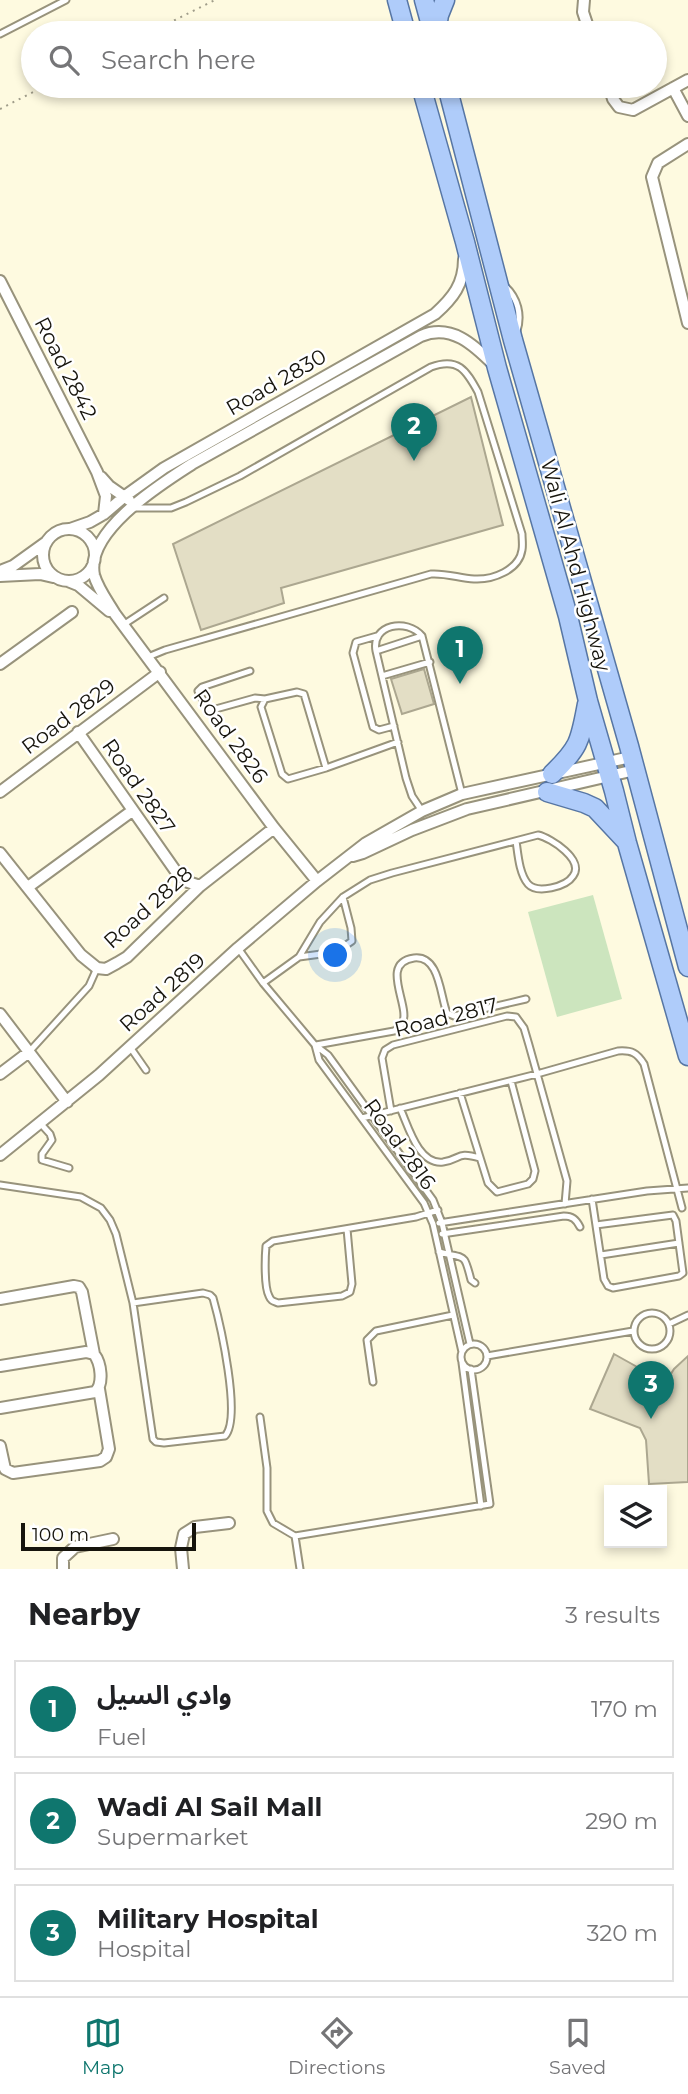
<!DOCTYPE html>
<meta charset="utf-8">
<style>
body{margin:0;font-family:Montserrat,"Noto Sans Arabic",sans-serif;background:#f6f6f6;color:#202124}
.controls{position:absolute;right:21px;bottom:21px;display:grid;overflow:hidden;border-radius:0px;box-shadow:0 4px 10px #0003}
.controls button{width:63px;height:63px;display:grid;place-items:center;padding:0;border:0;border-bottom:2px solid #e0e0e0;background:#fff;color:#202124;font:35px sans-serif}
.scale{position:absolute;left:21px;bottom:18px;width:175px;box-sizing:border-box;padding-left:7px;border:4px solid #16140c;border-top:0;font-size:19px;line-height:24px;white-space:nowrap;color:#16140c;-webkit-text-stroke:5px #fff;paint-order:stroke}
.you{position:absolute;left:336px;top:956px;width:24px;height:24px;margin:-18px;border:5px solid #fff;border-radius:50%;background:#1a73e8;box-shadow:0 0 0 10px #1a73e833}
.badge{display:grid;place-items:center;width:46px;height:46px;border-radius:50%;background:#0f766e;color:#fff;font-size:23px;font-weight:700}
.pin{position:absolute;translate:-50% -58px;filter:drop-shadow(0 2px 4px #0008)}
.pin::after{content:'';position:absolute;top:37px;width:24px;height:21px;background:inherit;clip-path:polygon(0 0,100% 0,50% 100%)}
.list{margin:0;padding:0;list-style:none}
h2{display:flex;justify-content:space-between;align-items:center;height:91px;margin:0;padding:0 28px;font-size:30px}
h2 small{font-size:23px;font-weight:400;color:#757577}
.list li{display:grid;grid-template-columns:46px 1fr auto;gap:21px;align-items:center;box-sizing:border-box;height:98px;margin:0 14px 14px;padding:0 14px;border:2px solid #e0e0e0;border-radius:0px}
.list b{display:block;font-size:26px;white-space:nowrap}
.list p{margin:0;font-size:23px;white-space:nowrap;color:#757577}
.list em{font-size:23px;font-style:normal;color:#757577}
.icon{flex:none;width:38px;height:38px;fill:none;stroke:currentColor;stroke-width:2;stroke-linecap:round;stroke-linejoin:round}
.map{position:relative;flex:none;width:688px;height:1569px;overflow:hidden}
.search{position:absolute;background:#fff;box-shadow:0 4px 10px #0003;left:21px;right:21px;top:21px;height:77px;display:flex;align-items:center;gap:18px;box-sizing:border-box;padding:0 24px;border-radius:38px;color:#757577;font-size:26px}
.sheet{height:427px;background:#fff}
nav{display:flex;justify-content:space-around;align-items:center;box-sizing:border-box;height:98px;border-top:2px solid #e0e0e0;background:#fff;font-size:19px;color:#757577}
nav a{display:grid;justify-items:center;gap:4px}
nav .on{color:#0f766e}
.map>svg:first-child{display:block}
</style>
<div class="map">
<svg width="688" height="1569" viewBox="0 0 688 1569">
<rect width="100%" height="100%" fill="#fefae0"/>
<path fill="#cce5be" d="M593,895L622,999L557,1017L528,912Z"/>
<path fill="#e3dec5" stroke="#aca790" stroke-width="2" d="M471,397L503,525L281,588L284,603L201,630L173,544Z
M424,669L434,704L402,714L391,679Z
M614,1354L657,1378L669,1377L674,1369L688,1356V1482L649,1484L646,1440L640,1428L590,1409Z"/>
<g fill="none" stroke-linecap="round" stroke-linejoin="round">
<defs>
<path id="service" d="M0,34L66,0
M505,286C518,298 522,315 517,331
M135,508H171L186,502L240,476L431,367C458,357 466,370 478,392L522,534C522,539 523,545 522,550C519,570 493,580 474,579C459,578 446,573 431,574L165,650L148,657
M123,625L164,598
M377,636L356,642L353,653L373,727L379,730L394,726
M376,651L422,636
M250,671L202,687L198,691L208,709L212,710L255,698L265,699
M382,676L430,662
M326,768L304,694L297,692L265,699L261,707L282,774L288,779L326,768L398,742
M422,811L412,796L406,778L376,651C371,624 407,618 422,636L462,794
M238,948L263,983L315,1045L328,1055L433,1200L442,1223L470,1344
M299,957L336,952L352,941L351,928L343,897
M263,983L299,957L320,922L343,897L370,880L392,873L538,835C551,838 585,860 573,876C566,887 537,894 528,884C519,873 518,854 516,841
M315,1045L319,1060L424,1203L433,1224L462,1352
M316,1045L394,1031C397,1029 400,1026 402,1024C412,1007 378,963 414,958C440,955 440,996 447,1013L454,1016L526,999
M130,1047L146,1070
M29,1052L89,986L97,968
M460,1093L488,1183L497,1192L528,1184L533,1179L535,1171L511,1081
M400,1108C408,1125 418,1165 443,1162C462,1159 456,1151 480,1158
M391,1111L382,1058L385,1050L393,1045L507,1016L516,1017L524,1028L529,1045L567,1181L565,1204
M362,1118L537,1074L618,1051C632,1050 637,1053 644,1064L682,1208
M40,1123L50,1134L52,1140L42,1154V1160L69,1168
M0,1185L81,1197L101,1208L110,1220L116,1234L133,1303L153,1439L156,1442L164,1443L225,1436C242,1418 220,1323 213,1298L210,1295L203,1293L133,1303
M592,1199L604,1279L608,1286L613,1288L679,1276L683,1273L676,1221L673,1215L596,1225
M439,1223L647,1191L688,1188
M347,1229L352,1284L350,1292L342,1296L278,1303C273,1301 271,1301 269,1296C264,1287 265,1257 266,1246L273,1241L416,1217L438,1210
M442,1234L564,1216C572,1216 576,1219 580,1227
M439,1252C466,1259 464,1252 471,1280L475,1283
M601,1255L679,1243
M634 1331a18 18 0 1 1 36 0a18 18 0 1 1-36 0Z
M669,1324L688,1315
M461 1357a13 13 0 1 1 26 0a13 13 0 1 1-26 0Z
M487,1356L633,1331
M462,1363L481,1506
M373,1382L367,1340L376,1331L453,1315
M260,1417L267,1468V1511L273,1523L295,1536
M300,1569L295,1536L490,1504L471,1369"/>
<path id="minor" d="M584,0L583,12L590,33
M609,86L613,99L619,107L633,110L688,80
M673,88L688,116
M688,144L658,163L652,177L688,323
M0,281L97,472L106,496L104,514
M101,477L109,486L129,500
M70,529L90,522L104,514L125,496L164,468L435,314C453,298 464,284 464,259
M43 555a26 26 0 1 1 52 0a26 26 0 1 1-52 0Z
M0,571L13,566L45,543
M0,576L40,574L53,577
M68,581L78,585L109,611
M0,664L72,612
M78,732L177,873L188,882L200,886
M0,792L160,672
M0,853L81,955L97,968L106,969L117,963L127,957L200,886L274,828
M353,856L363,853L412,830L467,809L635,770
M317,881L274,828L115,614C108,602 98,589 94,575C85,531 161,484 192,464L421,336C451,323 474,345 494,365
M28,887L132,811
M0,1014L67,1102
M0,1074L29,1052
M0,1155L99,1075L238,948L317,881L366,843L422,811L462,794L631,757
M0,1299L74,1286L79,1287L82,1292L94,1354
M0,1366L86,1352L94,1354C101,1363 104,1384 95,1392L0,1408
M0,1446L5,1469L13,1473L100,1461L106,1457L109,1449L99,1389
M63,1569V1558L75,1547L113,1539
M183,1569L181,1548L184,1534L195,1527L229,1523"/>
<path id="primary" d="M397,0L406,33
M424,0L433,33
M436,33L439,15L445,0
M421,86L465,242L497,368L568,616L588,701L614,791L627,843L688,1056
M447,86L513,340L629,746L688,967
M552,774C580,747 580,741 587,704
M547,792L584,803L595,808L625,840"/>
</defs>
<use href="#service" stroke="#98937c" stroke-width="9"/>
<use href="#minor" stroke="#98937c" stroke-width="14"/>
<use href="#primary" stroke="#5776a4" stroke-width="21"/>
<path stroke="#a09d8a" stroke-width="2" stroke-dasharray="2 5" stroke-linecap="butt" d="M149,33L215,0
M0,109L45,86"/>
<use href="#service" stroke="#fff" stroke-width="5"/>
<use href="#minor" stroke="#fff" stroke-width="10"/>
<use href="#primary" stroke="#afccfa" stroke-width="18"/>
</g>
<g text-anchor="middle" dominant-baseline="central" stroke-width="5" stroke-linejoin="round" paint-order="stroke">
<g font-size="21" fill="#16140c" stroke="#fff">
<text transform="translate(66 368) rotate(63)">Road 2842</text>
<text transform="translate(276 382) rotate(-30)">Road 2830</text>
<text transform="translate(576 565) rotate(75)">Wali Al Ahd Highway</text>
<text transform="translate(68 716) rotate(-37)">Road 2829</text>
<text transform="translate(231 736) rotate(54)">Road 2826</text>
<text transform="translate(139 786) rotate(55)">Road 2827</text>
<text transform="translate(148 907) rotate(-42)">Road 2828</text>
<text transform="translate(162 992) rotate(-42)">Road 2819</text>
<text transform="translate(446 1017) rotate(-14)">Road 2817</text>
<text transform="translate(400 1144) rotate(54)">Road 2816</text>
</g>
</g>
</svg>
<div class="controls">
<button><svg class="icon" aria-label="layers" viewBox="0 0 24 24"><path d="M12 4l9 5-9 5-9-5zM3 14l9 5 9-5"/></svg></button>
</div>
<div class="scale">100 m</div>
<div class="you"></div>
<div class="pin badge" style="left:460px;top:684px">1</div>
<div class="pin badge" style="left:414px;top:461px">2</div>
<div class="pin badge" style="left:651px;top:1419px">3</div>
<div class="search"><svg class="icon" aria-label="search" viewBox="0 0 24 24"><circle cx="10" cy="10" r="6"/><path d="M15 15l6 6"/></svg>Search here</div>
</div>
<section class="sheet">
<h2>Nearby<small>3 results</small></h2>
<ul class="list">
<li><span class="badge">1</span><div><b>وادي السيل</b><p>Fuel</p></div><em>170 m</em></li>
<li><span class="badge">2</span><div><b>Wadi Al Sail Mall</b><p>Supermarket</p></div><em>290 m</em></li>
<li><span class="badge">3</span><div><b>Military Hospital</b><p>Hospital</p></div><em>320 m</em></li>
</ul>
</section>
<nav>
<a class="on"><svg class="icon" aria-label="map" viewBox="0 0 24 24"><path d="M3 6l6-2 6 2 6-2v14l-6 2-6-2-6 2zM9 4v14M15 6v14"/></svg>Map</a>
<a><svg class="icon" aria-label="directions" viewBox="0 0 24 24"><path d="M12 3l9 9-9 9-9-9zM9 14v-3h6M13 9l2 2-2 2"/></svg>Directions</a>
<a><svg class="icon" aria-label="saved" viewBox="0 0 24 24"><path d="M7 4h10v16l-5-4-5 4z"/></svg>Saved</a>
</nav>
